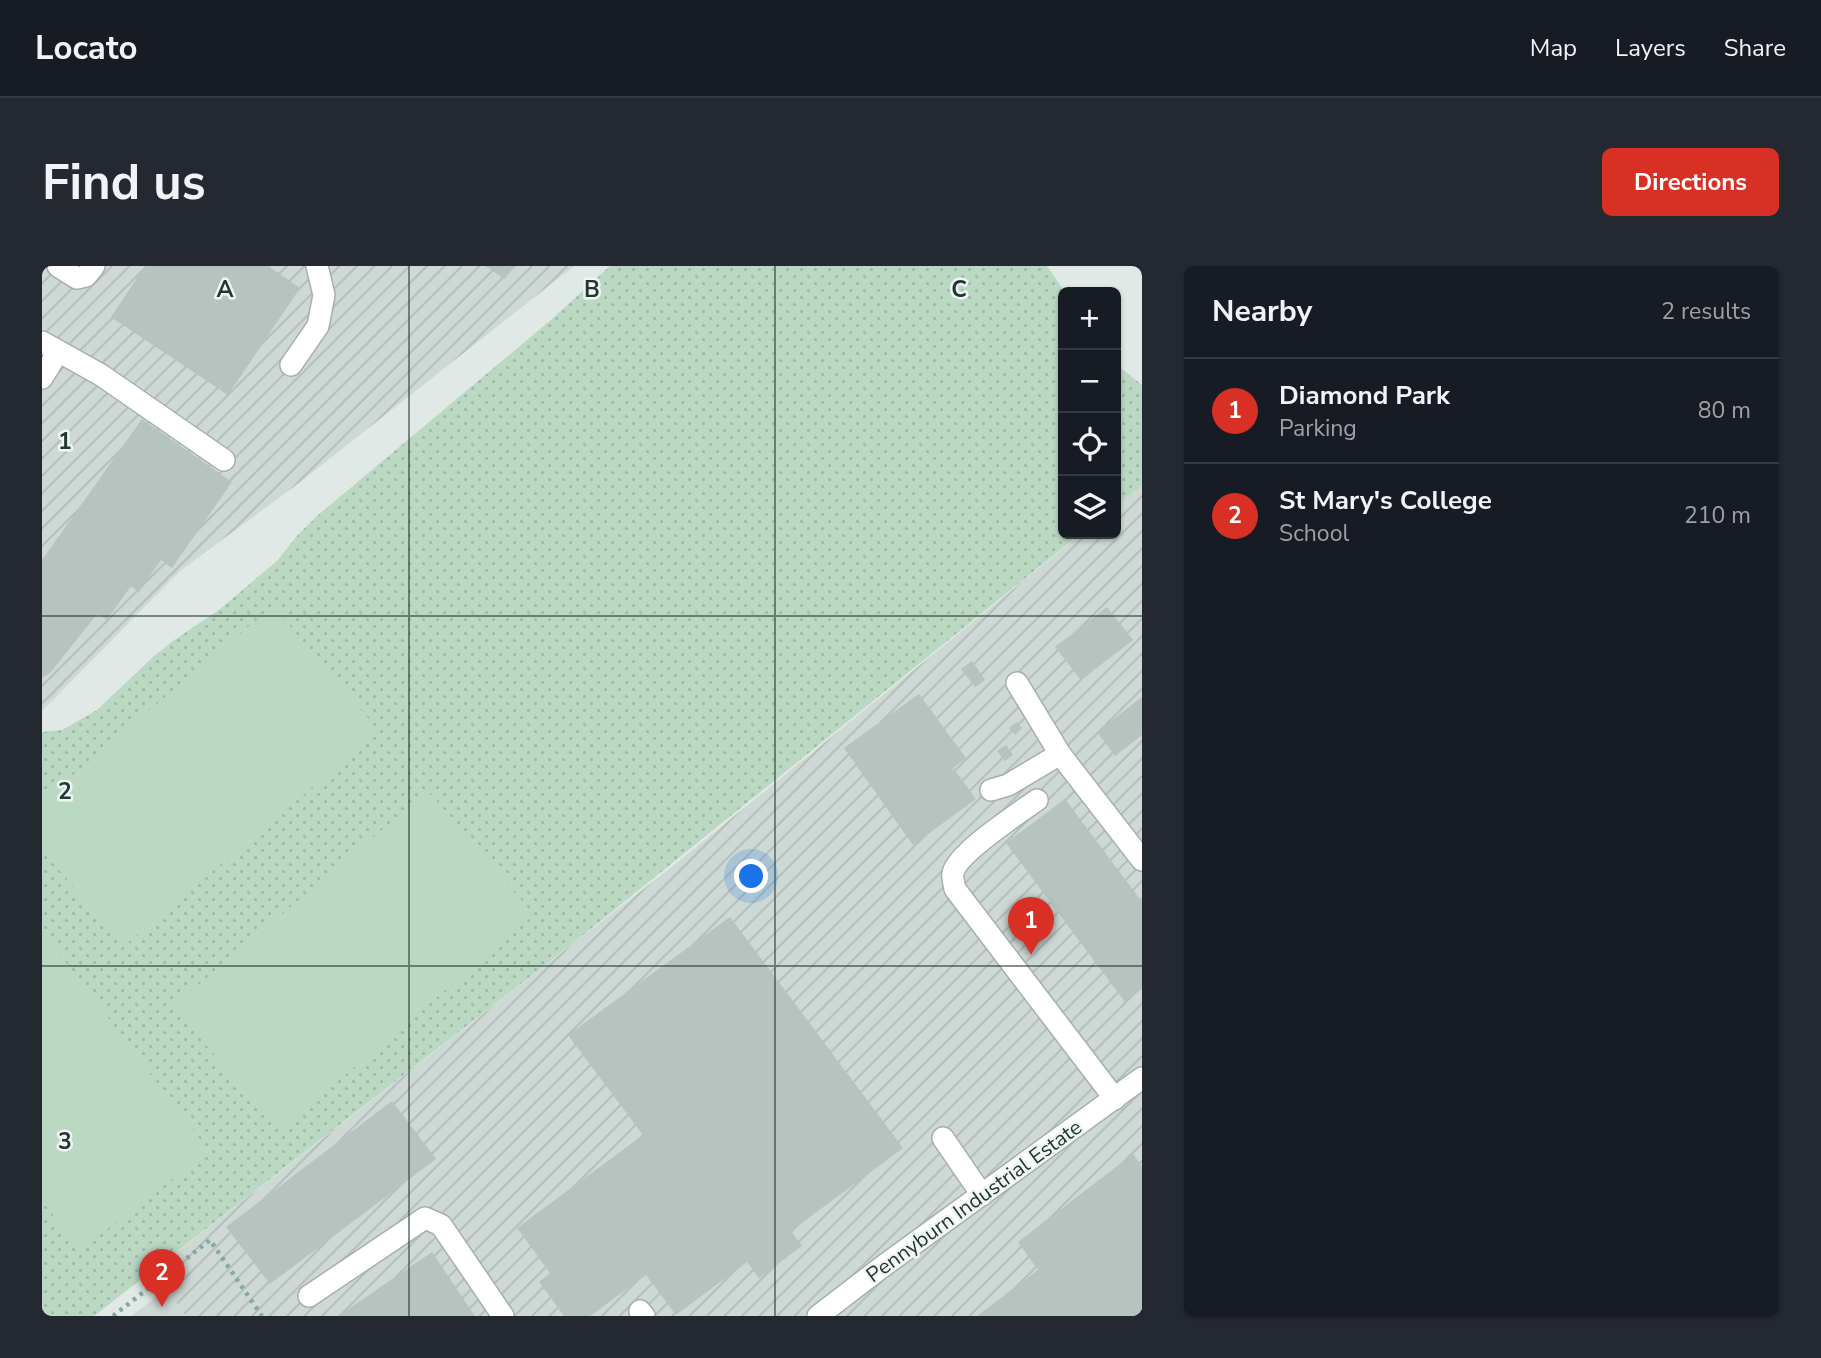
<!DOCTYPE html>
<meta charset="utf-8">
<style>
body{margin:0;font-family:"Nunito Sans",sans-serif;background:#242831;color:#f1f3f6}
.controls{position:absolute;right:21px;top:21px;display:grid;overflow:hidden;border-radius:10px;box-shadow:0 2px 5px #0004}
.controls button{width:63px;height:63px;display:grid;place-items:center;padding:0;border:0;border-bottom:2px solid #363941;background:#171b24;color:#f1f3f6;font:35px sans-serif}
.you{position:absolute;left:710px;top:611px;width:24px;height:24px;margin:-18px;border:5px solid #fff;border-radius:50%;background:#1a73e8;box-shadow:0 0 0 10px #1a73e833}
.badge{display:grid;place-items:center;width:46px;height:46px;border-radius:50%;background:#d93025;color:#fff;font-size:23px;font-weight:700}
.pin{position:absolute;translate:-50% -58px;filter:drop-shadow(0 2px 4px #0008)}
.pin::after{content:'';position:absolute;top:37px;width:24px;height:21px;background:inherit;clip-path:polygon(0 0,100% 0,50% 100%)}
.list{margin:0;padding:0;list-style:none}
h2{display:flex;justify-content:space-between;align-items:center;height:91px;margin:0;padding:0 28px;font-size:30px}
h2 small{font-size:23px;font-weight:400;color:#9ea1a6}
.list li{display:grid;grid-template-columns:46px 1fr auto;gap:21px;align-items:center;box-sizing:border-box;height:105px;padding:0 28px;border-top:2px solid #363941}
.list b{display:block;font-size:26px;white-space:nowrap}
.list p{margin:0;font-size:23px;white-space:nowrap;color:#9ea1a6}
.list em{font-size:23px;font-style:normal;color:#9ea1a6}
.icon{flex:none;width:38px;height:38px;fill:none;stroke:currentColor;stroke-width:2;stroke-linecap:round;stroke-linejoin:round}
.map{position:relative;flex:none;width:1100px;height:1050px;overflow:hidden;border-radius:10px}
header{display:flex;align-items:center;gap:42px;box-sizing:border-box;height:98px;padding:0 35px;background:#171b24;border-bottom:2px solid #363941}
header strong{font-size:33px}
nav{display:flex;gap:38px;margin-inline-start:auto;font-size:24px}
.intro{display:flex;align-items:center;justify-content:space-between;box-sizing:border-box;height:168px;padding:0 42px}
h1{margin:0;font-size:49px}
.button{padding:18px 32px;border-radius:10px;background:#d93025;color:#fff;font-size:24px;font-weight:700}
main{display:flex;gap:42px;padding:0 42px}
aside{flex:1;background:#171b24;border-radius:10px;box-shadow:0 2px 5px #0004}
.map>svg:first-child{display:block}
</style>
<header>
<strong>Locato</strong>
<nav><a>Map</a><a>Layers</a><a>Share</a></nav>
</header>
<div class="intro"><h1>Find us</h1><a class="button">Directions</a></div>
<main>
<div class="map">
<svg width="1100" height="1050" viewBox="0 0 1100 1050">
<defs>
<pattern id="industrial-furrows" width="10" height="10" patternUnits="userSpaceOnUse" patternTransform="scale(1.75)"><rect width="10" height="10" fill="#ced8d4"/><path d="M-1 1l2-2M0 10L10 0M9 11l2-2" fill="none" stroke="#b1bab6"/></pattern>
<pattern id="green-dots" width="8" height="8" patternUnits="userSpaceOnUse" patternTransform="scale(1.75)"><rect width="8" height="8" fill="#bbd8c3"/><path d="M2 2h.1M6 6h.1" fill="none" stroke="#a0baa8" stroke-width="1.8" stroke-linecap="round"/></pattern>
</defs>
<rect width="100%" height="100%" fill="#e0e9e5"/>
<path fill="#ced8d4" d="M127,1024L144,1050H89L114,1031Z"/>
<path fill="url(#industrial-furrows)" d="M0,0H532L257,217L138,305L0,445Z
M1100,220V1050H144L112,1004L627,603L1039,268H1074V239Z"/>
<path fill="url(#green-dots)" d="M568,0H1005L1023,26H1021V268H1038L535,674L52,1050H0V466L20,464L55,444L112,390L131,375L178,343L235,295L254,271L275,250L510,53Z
M1074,98L1100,119V220L1074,239Z"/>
<path fill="#bbd8c3" d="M231,340L337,465L82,680L0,584V535Z
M386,525L492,649L237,865L131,740Z
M0,665L167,885L38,984L0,934Z"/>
<path fill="#b6c3be" d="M103,0H226L258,22L186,129L69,51Z
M443,0H472L463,13Z
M100,153L190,216L130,302L119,294L97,326L89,320L65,354L55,348L9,406L0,412V294Z
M1065,341L1091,374L1039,414L1013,381Z
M930,395L943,414L933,421L919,403Z
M877,428L924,492L911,502L934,533L871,579L802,482Z
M1100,431V469L1073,490L1055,466Z
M975,456L980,462L973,469L967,462Z
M964,479L971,489L963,495L955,485Z
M1023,533L1100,636V723L1083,736L964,577Z
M688,651L861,882L749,965L760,980L717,1012L705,996L634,1049L604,1009L548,1050H522L497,1016L508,1007L475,962L601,869L526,769Z
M350,835L394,893L228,1018L184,961Z
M1091,888L1100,900V1050H935L996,1004L976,976Z
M390,986L433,1050H296Z"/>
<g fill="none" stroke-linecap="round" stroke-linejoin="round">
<defs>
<path id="minor" d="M16,0L35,12L44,10L52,0
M0,76L59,109L182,194
M249,99L276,60L282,29L275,0
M0,112L16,86
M975,417L1018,488
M949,524L966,519L1018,488L1100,594
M995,534C977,547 915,587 911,607C910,612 912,618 913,623L1073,833
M901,872L940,929
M267,1030L383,952L399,959L461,1050
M598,1045L602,1050
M776,1050L840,1001L1100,812"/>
</defs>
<use href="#minor" stroke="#a4b0ac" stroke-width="24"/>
<path stroke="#84a99d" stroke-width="4.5" stroke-dasharray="3.5 5" stroke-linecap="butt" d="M71,1050L168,974L220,1050"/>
<use href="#minor" stroke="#fff" stroke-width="21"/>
</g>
<path fill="none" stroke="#233732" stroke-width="2" stroke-opacity="0.55" d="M367,0V1050M733,0V1050M0,350H1100M0,700H1100"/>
<g text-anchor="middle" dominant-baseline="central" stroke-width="5" stroke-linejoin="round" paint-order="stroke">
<g font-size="21" fill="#233732" stroke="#f0f6f3">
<text transform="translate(932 935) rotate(-36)">Pennyburn Industrial Estate</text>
</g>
</g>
<g font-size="23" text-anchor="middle" font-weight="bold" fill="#233732" stroke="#f0f6f3" stroke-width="5" stroke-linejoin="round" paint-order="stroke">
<text x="183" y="31">A</text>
<text x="550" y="31">B</text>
<text x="917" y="31">C</text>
<text x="23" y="183">1</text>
<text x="23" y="533">2</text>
<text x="23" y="883">3</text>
</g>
</svg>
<div class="controls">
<button>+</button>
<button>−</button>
<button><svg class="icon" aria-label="locate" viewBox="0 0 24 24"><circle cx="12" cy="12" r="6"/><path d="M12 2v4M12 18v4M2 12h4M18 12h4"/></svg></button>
<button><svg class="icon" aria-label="layers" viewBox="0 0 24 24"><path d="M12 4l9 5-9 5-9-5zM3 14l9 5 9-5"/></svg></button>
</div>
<div class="you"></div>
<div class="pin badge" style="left:989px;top:689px">1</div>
<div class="pin badge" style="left:120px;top:1041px">2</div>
</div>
<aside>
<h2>Nearby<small>2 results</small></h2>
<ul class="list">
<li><span class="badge">1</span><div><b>Diamond Park</b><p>Parking</p></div><em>80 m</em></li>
<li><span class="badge">2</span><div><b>St Mary's College</b><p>School</p></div><em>210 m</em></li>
</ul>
</aside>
</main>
